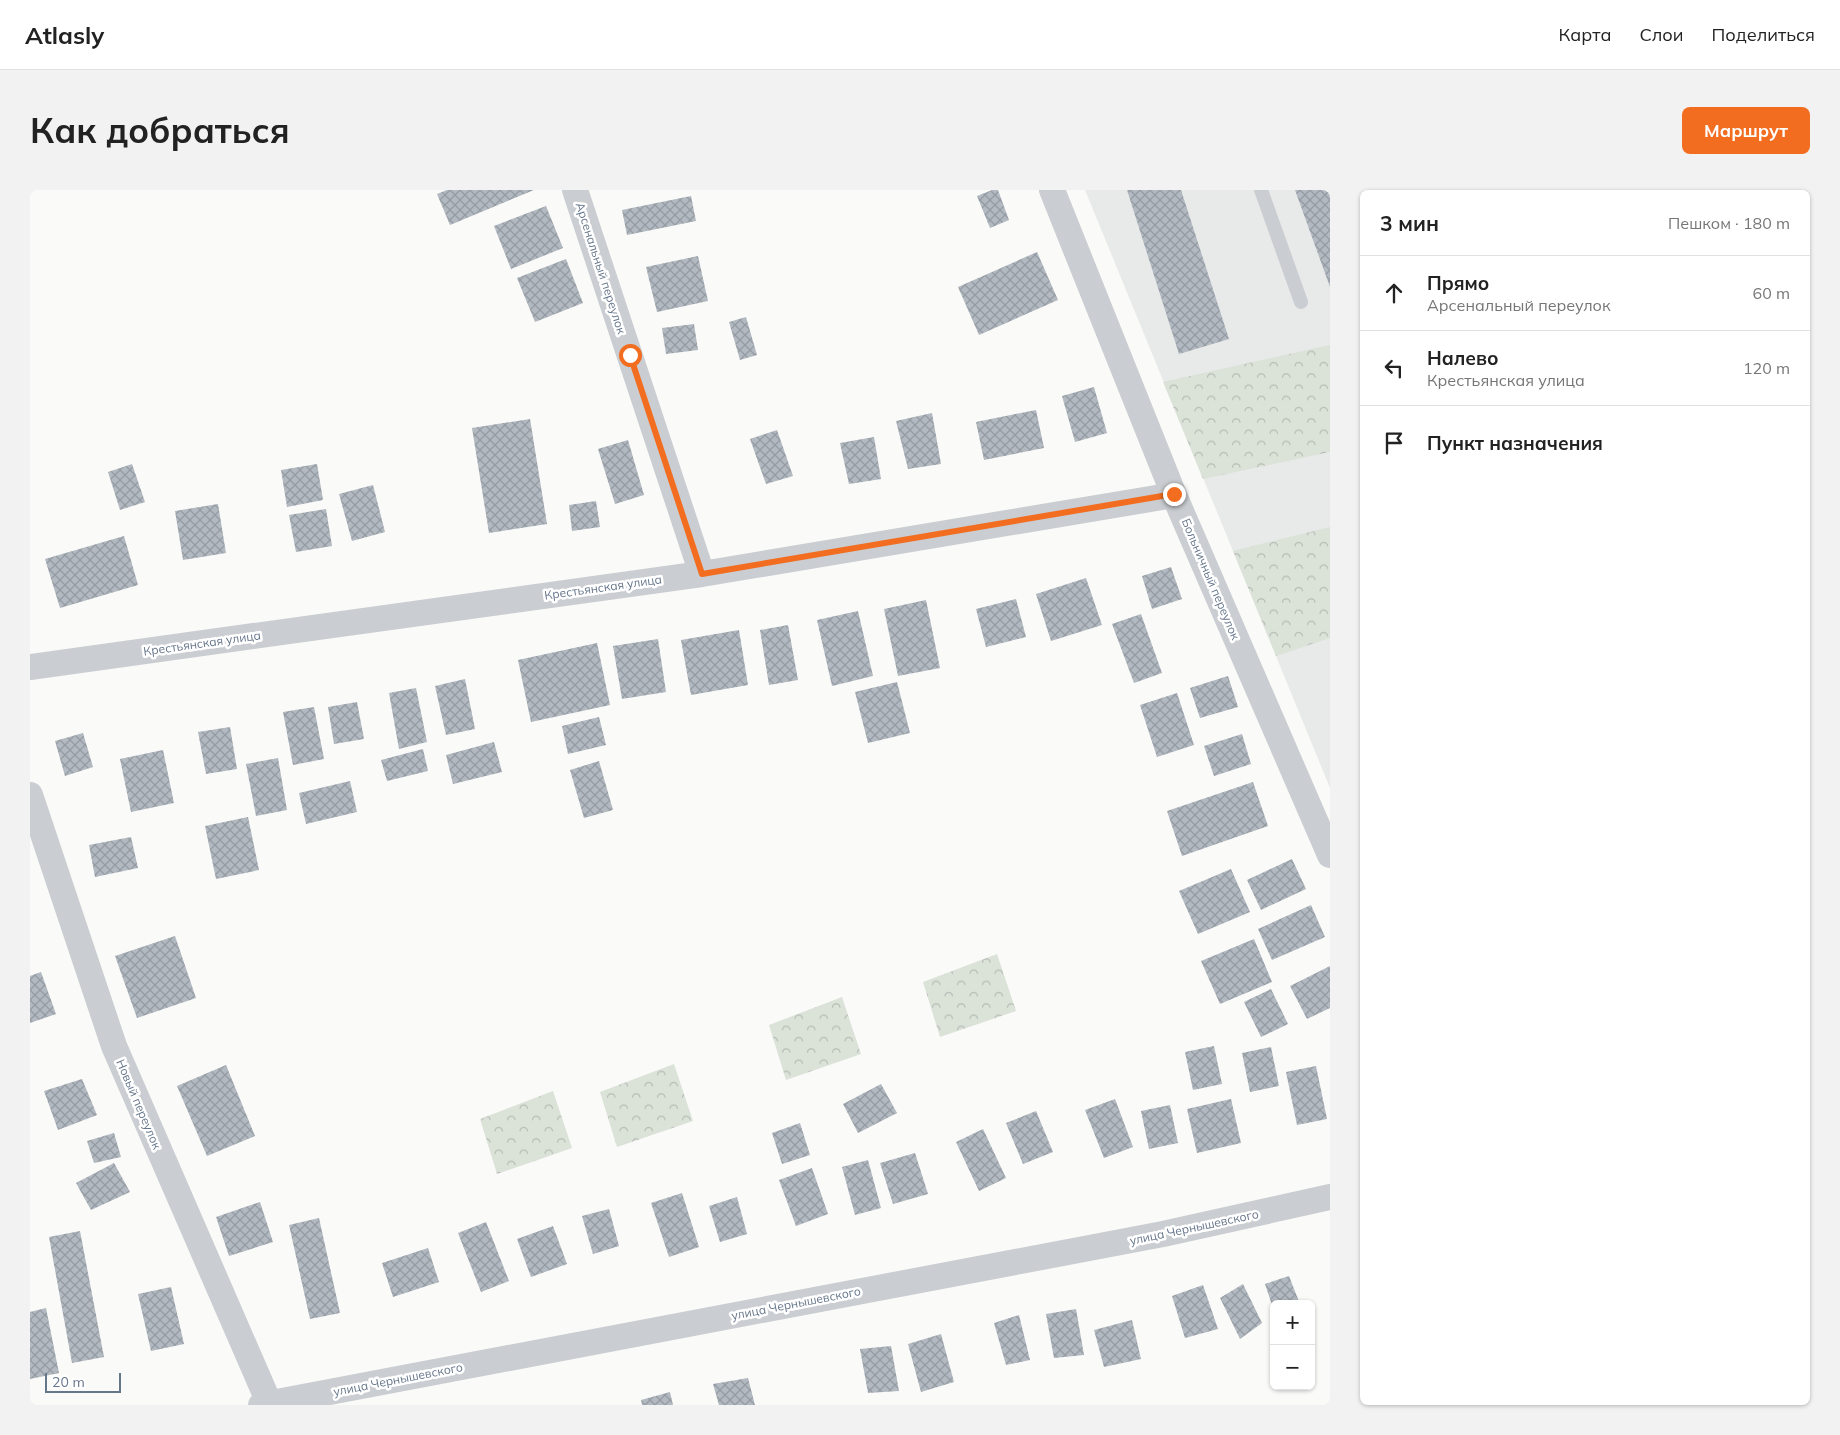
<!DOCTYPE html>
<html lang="ru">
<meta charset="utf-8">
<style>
body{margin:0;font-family:Mulish,sans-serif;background:#f2f2f2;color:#222}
.controls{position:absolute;right:15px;bottom:15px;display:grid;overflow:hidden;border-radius:8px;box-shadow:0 1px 4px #0004}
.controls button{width:45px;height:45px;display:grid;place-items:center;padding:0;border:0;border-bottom:1px solid #e0e0e0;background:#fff;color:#222;font:25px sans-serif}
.scale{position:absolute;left:15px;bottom:12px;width:76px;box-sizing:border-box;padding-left:5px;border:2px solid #66768b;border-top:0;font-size:14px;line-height:18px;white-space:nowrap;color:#66768b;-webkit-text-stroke:4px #fff;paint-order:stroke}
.stop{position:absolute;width:15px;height:15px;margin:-11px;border:4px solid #f26d20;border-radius:50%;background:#fff}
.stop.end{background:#f26d20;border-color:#fff;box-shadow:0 1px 5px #0008}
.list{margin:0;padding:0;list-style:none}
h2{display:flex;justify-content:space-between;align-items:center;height:65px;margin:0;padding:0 20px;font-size:21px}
h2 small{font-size:16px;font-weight:400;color:#767676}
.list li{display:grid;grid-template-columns:32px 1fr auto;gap:15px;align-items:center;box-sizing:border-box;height:75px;padding:0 20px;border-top:1px solid #e0e0e0}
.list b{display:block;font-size:19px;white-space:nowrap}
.list p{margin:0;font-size:16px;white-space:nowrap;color:#767676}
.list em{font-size:16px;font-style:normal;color:#767676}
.icon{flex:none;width:28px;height:28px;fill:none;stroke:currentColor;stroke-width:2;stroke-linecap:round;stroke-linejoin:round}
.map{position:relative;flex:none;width:1300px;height:1215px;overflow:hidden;border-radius:8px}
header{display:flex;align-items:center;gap:30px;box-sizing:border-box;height:70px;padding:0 25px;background:#fff;border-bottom:1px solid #e0e0e0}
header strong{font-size:24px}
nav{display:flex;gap:28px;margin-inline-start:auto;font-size:18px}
.intro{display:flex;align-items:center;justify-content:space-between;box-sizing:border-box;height:120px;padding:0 30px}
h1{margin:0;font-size:35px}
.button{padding:12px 22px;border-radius:8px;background:#f26d20;color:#fff;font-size:18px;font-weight:700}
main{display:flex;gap:30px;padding:0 30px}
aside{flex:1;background:#fff;border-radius:8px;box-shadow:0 1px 4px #0004}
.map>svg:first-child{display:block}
</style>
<header>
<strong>Atlasly</strong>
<nav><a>Карта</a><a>Слои</a><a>Поделиться</a></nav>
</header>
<div class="intro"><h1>Как добраться</h1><a class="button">Маршрут</a></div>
<main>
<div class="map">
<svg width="1300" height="1215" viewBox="0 0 1300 1215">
<defs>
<pattern id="forest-crowns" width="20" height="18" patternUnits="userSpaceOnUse" patternTransform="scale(1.25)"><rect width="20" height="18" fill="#dbe2d8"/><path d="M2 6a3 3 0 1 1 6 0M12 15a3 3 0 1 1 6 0" fill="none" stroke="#b5bcb5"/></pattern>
<pattern id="building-cross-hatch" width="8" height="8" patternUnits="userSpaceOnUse" patternTransform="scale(1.25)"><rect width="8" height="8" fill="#b2b9c1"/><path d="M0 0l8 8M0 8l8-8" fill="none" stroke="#959ba3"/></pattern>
</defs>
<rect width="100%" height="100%" fill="#fafaf8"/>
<path fill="#e8e9e9" d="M1055,0H1300V598L1203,361Z"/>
<path fill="url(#forest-crowns)" d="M1300,155V262L1173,289L1133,192Z
M1300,337V448L1246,466L1203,361Z
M967,764L986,821L910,847L893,792Z
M812,807L831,864L756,890L739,835Z
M644,874L663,931L587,957L570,902Z
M523,901L542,958L467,984L450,929Z"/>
<path fill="url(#building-cross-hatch)" d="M417,0H504L420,35L407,4Z
M962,0H968L979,30L960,38L947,6Z
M1097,0H1151L1199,149L1149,164Z
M1265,0H1300V97Z
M661,6L666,31L597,45L592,20Z
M516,16L533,58L481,79L464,36Z
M1007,62L1028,110L949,145L928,97Z
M668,66L678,111L627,122L616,77Z
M536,69L553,113L505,132L487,88Z
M716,127L727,165L710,170L699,132Z
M664,134L668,160L636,164L632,138Z
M1064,197L1077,243L1045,252L1032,206Z
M1006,220L1014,258L954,270L946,232Z
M902,223L911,274L878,279L866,231Z
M500,229L517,334L459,343L442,238Z
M747,240L763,286L736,294L720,249Z
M844,247L851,289L819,294L810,253Z
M598,250L614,305L585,314L568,259Z
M102,274L115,312L90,320L78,282Z
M287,274L293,310L257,317L251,280Z
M343,295L355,342L322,351L309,304Z
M566,311L570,337L542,341L539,315Z
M188,314L196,363L153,370L145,321Z
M296,319L302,356L266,362L259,325Z
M94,346L108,395L30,418L15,369Z
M1141,377L1152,409L1122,419L1112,386Z
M1056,388L1072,435L1021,451L1006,404Z
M986,409L996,447L956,457L946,419Z
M896,410L910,478L868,486L854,419Z
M828,421L843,486L802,496L787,430Z
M1111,424L1132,483L1104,493L1082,434Z
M758,435L768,490L739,495L730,440Z
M709,440L718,495L661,505L651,450Z
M628,449L636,502L592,509L583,456Z
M567,453L580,515L501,532L488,470Z
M1198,486L1208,517L1170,528L1160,498Z
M435,489L445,539L416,545L405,496Z
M867,492L880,543L838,553L825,502Z
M386,498L397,552L369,559L359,503Z
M1147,503L1164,555L1127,567L1110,515Z
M327,512L334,549L304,554L298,517Z
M284,517L294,569L263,575L253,522Z
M569,527L576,555L538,564L532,536Z
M200,537L207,579L176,584L168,542Z
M53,543L63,577L35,586L25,551Z
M1212,544L1221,574L1184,586L1174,556Z
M464,552L472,582L423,594L416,565Z
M393,559L398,581L357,591L351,570Z
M133,560L144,613L101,622L90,569Z
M248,568L257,620L226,626L216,574Z
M569,571L583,620L554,628L540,580Z
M320,591L327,622L276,634L269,603Z
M1223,592L1238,636L1152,666L1137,621Z
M218,627L229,680L186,689L175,636Z
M101,647L108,678L65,687L59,655Z
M1262,669L1276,699L1231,720L1217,690Z
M1201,679L1220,722L1168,744L1149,701Z
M1281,715L1295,747L1242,770L1228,739Z
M145,746L166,808L107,828L85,766Z
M1224,749L1242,792L1190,814L1171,771Z
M1300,776V818L1277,829L1260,796Z
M11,782L26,824L0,833V786Z
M1241,799L1258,834L1231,847L1214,812Z
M1184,856L1192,894L1163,900L1155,862Z
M1241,857L1249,896L1220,902L1212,863Z
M196,875L225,946L177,966L147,896Z
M1286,876L1297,929L1267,935L1256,882Z
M52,889L67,925L28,940L14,901Z
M851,894L867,923L828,943L813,914Z
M1085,909L1103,957L1074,968L1055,920Z
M1201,909L1211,953L1167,963L1157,919Z
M1140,915L1148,953L1119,959L1111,921Z
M1006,921L1023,962L993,974L976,933Z
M770,933L780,965L752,974L742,943Z
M953,939L976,988L949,1001L926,952Z
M84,943L91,967L64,973L57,951Z
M885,963L898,1004L863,1014L850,973Z
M838,970L851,1018L825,1025L812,977Z
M84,973L100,1002L61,1020L46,993Z
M782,978L798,1024L766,1036L749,990Z
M652,1003L669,1057L639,1067L621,1013Z
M707,1007L717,1044L690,1052L679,1016Z
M230,1012L243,1052L199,1066L186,1027Z
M579,1019L589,1056L563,1064L552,1026Z
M289,1028L310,1123L280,1129L259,1035Z
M456,1032L479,1091L451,1102L428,1043Z
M523,1036L537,1074L501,1087L487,1049Z
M50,1041L74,1167L42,1173L19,1047Z
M398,1058L409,1092L363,1107L352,1073Z
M1259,1086L1270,1114H1244L1243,1118L1235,1094Z
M1213,1094L1232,1133L1210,1149L1190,1108Z
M1173,1095L1188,1139L1155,1148L1142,1106Z
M141,1097L154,1154L121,1161L108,1104Z
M16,1118L29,1183L0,1189V1122Z
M1046,1119L1054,1165L1024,1168L1016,1124Z
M989,1125L1000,1170L976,1175L964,1133Z
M1102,1130L1111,1169L1074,1177L1064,1140Z
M911,1144L924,1192L891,1202L878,1154Z
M861,1156L869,1201L838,1203L830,1159Z
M718,1188L725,1215H689L683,1194Z
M640,1202L643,1215H612L611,1210Z"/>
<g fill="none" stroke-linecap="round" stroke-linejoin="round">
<path stroke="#cacdd1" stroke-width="14" d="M1231,0L1271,112"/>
<path stroke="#cacdd1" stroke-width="26" d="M545,0L672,384
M1022,0L1144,305L1300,665
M0,477L672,384L1144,305
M0,605L84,856L240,1215
M231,1215L1133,1044L1300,1007"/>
</g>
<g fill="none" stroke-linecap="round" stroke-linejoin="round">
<path stroke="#f26d20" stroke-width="6" d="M600,165L672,384L1144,304"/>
</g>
<g text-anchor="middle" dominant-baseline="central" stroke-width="5" stroke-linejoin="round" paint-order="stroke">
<g font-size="12" fill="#66768b" stroke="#fff">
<text transform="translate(571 78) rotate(72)">Арсенальный переулок</text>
<text transform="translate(1181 389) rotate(67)">Больничный переулок</text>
<text transform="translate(573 397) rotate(-8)">Крестьянская улица</text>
<text transform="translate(172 453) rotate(-8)">Крестьянская улица</text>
<text transform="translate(109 914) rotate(67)">Новый переулок</text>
<text transform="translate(1164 1037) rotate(-12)">улица Чернышевского</text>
<text transform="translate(766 1113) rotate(-11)">улица Чернышевского</text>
<text transform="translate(368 1189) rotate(-11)">улица Чернышевского</text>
</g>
</g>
</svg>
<div class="controls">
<button>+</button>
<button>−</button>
</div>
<div class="scale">20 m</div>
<div class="stop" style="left:600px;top:165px"></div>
<div class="stop end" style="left:1144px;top:304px"></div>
</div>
<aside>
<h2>3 мин<small>Пешком · 180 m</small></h2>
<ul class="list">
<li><svg class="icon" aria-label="ahead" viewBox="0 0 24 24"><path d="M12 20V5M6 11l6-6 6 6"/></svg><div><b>Прямо</b><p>Арсенальный переулок</p></div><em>60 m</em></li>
<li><svg class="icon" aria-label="left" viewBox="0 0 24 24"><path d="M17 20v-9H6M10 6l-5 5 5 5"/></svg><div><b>Налево</b><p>Крестьянская улица</p></div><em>120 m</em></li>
<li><svg class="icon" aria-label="arrive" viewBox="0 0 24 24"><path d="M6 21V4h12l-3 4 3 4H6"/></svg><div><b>Пункт назначения</b></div></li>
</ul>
</aside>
</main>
